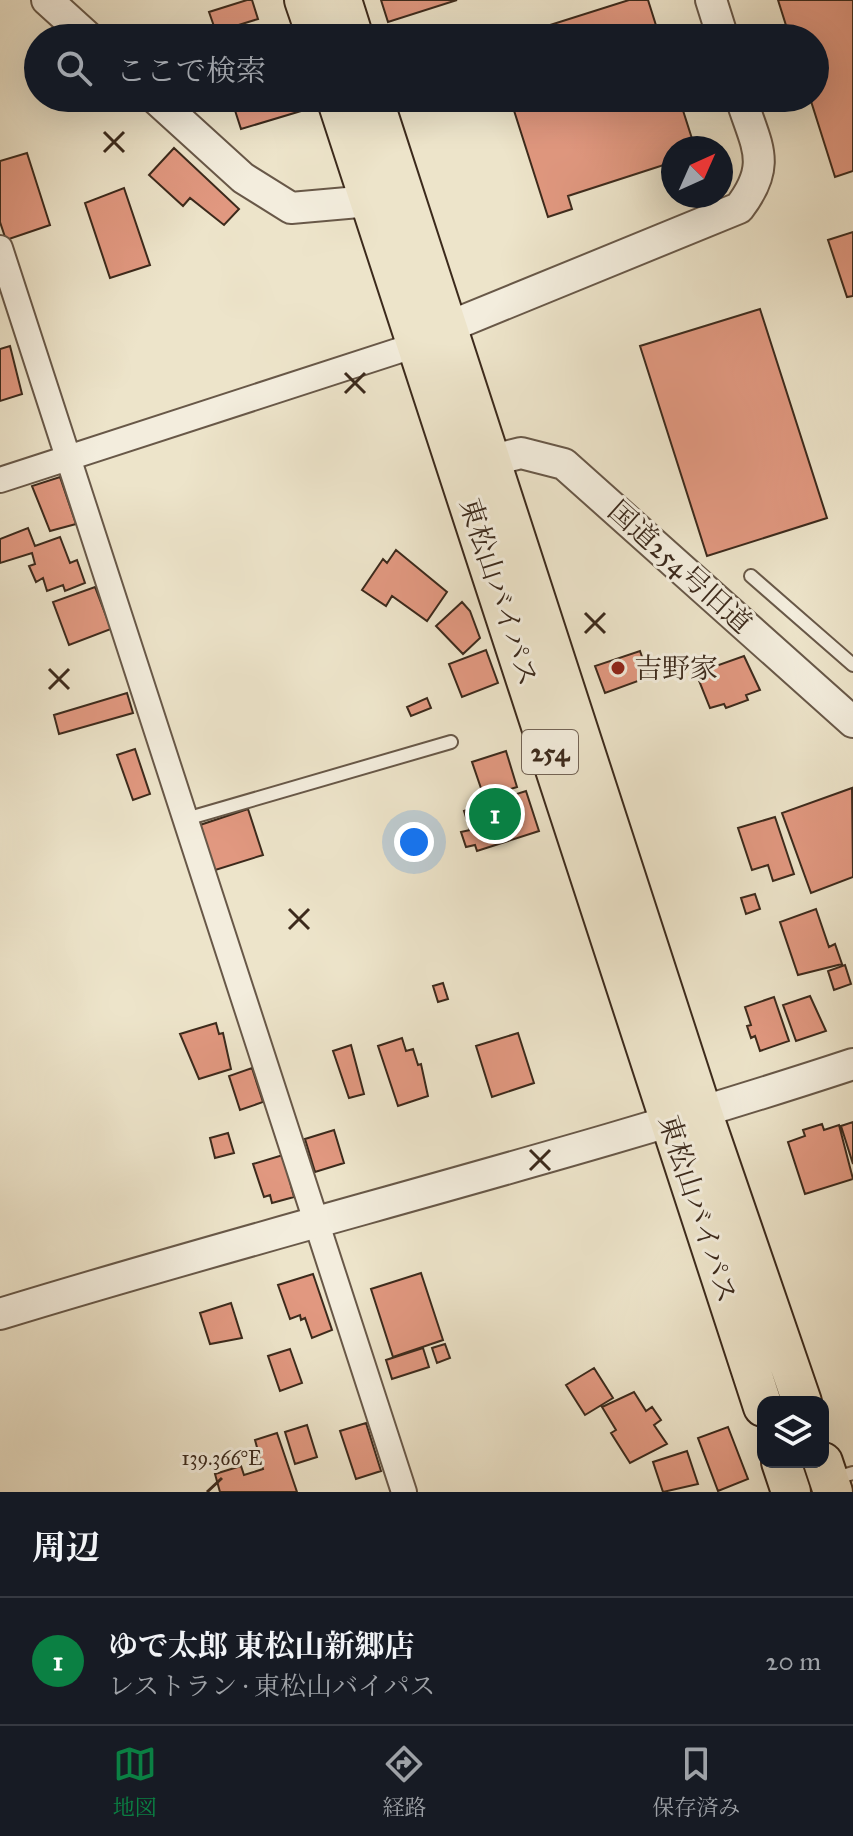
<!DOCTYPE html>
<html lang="ja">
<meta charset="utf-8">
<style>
body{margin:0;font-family:"IM FELL Great Primer","Noto Serif JP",serif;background:#20242c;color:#f1f3f6}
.controls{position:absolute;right:24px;bottom:24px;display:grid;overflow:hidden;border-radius:16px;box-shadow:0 8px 32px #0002}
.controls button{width:72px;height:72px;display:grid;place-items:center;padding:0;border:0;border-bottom:2px solid #363941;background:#171b24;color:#f1f3f6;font:40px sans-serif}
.compass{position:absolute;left:661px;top:136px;width:72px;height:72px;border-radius:50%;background:#171b24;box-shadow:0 8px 32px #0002;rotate:45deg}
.you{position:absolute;left:414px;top:842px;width:28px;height:28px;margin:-20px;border:6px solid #fff;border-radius:50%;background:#1a73e8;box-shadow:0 0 0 12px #1a73e833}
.badge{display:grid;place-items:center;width:52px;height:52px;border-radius:50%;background:#0b8043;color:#fff;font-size:26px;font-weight:700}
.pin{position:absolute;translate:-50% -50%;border:4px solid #fff;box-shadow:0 2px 8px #0006}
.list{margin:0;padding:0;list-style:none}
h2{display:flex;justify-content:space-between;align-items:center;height:104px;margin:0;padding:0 32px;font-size:34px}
h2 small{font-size:26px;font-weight:400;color:#9ea1a6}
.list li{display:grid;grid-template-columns:52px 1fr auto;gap:24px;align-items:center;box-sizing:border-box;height:128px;padding:0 32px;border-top:2px solid #363941}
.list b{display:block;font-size:30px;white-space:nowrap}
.list p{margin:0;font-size:26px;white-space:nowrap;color:#9ea1a6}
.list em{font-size:26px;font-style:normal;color:#9ea1a6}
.icon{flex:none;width:44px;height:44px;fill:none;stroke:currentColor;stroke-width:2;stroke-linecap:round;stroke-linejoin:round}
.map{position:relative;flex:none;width:853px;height:1492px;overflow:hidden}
.search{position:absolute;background:#171b24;box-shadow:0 8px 32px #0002;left:24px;right:24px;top:24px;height:88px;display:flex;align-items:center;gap:20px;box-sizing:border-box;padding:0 28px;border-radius:44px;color:#9ea1a6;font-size:30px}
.sheet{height:232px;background:#171b24}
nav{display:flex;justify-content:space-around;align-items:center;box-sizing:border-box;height:112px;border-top:2px solid #363941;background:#171b24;font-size:22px;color:#9ea1a6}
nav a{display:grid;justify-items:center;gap:4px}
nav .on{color:#0b8043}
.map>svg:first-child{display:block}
</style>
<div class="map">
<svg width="853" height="1492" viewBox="0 0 853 1492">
<rect width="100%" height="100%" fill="#ede4ca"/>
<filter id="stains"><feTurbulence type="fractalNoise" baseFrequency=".0025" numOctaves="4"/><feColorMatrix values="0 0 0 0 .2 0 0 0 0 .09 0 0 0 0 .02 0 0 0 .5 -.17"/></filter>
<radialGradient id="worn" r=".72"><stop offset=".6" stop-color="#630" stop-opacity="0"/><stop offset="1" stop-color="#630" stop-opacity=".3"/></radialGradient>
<path fill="#e19880" stroke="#3c2a1c" stroke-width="2" d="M247,0H252L258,19L216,32L209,12Z
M381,0H457L388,22Z
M629,0H648L660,38H509Z
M778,0H853V171L835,177L810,98H815V38H790Z
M231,98H297L301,111L241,129Z
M510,98H679L695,148H673V162L568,196L572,209L548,217Z
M174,148L239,209L224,225L190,198L183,206L149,175Z
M27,153L50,225L6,240L0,222V161Z
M124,188L150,265L110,278L85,203Z
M853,232V296L847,297L828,240Z
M760,309L827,518L707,556L640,346Z
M10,346L22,394L0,401V349Z
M60,477L76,524L50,531L32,486Z
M28,528L35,546L60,537L70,563L77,560L85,583L65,591L63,585L47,591L43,578L36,582L29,566L35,564L32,553L0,563V539Z
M396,550L447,592L427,621L392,596L386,606L362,590L383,559L387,563Z
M95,587L111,629L69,645L53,602Z
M462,602L470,611L480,638L463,654L436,626Z
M486,650L498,683L462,697L449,664Z
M640,651L649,677L605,693L595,666Z
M744,656L760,690L746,695L748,700L726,708L724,704L710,708L696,673Z
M127,693L133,713L59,734L54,715Z
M427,698L431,708L411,716L407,707Z
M135,749L150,794L133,800L117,755Z
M506,751L517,787L484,797L472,762Z
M852,788L853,877L811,893L782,813Z
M526,791L539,831L477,851L475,845L466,847L461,832L470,830L464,811Z
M248,809L263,855L212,871L197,826Z
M775,817L794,874L773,881L768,865L752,870L738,828Z
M755,894L760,909L746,914L741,898Z
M816,909L829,947L835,944L842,964L798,975L780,922Z
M845,965L851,984L834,990L828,971Z
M443,983L448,999L438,1002L433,986Z
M810,996L826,1031L796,1041L783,1005Z
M774,997L789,1041L760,1051L755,1036L751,1038L747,1026L751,1025L745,1007Z
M216,1023L219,1034L223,1033L231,1069L199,1079L180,1034Z
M518,1033L534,1083L492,1097L476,1046Z
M402,1038L406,1051L413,1049L418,1065L421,1064L428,1096L398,1106L378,1046Z
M351,1045L364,1094L349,1098L333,1051Z
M252,1068L263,1102L240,1110L229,1076Z
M853,1122V1164L841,1126Z
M822,1124L824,1130L839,1125L853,1179L805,1194L788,1142L805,1136L803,1130Z
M334,1130L344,1163L315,1172L305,1139Z
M228,1133L234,1153L215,1158L210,1138Z
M283,1155L294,1197L272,1203L270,1195L264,1197L253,1164Z
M421,1273L443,1340L393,1357L371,1289Z
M313,1274L332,1330L312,1338L305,1318L301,1320L300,1315L290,1319L278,1285Z
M231,1303L242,1338L210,1344L200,1313Z
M445,1344L450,1358L437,1363L432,1348Z
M423,1348L429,1367L392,1379L386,1360Z
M290,1349L302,1383L280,1391L268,1356Z
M594,1368L613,1398L585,1415L566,1385Z
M634,1392L646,1411L652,1407L661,1420L654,1425L667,1444L630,1463L611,1433L616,1430L602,1407Z
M366,1423L381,1471L356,1479L340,1431Z
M307,1425L317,1457L295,1464L285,1432Z
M728,1427L748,1479L718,1491L698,1438Z
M277,1433L297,1492H220L215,1474L241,1466L244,1475L263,1469L255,1440Z
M687,1451L698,1484L663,1492L653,1462Z"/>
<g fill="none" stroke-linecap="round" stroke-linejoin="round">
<defs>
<path id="service" d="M751,576L853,665
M186,819L451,742
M832,1479L853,1473"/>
<path id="minor" d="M0,248L404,1492
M0,480L419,344"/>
<path id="tertiary" d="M47,0L89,38
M711,0L723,38
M155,98L243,178L291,208L370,201
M448,327L739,208C773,164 756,146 741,98
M489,461L521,453L564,464L853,722
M0,1314C283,1227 571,1157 853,1064"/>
<path id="trunk" d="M304,0L317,38
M342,0L354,38
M336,98L763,1407
M373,98L703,1114L802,1402
M781,1462L791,1492
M823,1462L833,1492"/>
</defs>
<use href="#service" stroke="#685848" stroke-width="16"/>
<use href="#minor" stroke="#685848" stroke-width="28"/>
<use href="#tertiary" stroke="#685848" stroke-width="34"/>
<use href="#trunk" stroke="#3c2a1c" stroke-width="42"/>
<use href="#service" stroke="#f3eddd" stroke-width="12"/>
<use href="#minor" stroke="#f3eddd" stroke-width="24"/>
<use href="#tertiary" stroke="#f3eddd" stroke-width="30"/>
<use href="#trunk" stroke="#ede4ca" stroke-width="38"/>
</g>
<path fill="none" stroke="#3c2a1c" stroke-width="3" d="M104,132L124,152M104,152L124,132M345,373L365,393M345,393L365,373M585,613L605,633M585,633L605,613M49,669L69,689M49,689L69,669M289,909L309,929M289,929L309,909M530,1150L550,1170M530,1170L550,1150M207,1492L222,1478"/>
<circle fill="#8f2418" stroke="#f3eddd" stroke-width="3" cx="618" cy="668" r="8"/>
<g text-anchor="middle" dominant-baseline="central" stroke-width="6" stroke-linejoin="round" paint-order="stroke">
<rect fill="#f3eddd" stroke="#736456" stroke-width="2" x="522" y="730" width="56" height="44" rx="6"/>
<g font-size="26" font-weight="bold" fill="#3c2a1c">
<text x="550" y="752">254</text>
</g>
<g font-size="28" fill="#3c2a1c" stroke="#f3eddd">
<text transform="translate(680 567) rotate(42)">国道254号旧道</text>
<text transform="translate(499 592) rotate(72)">東松山バイパス</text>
<text transform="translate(698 1209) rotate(72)">東松山バイパス</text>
</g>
<g font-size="28" fill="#3c2a1c" stroke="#f3eddd" text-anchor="start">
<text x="634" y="668">吉野家</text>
</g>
</g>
<g font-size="20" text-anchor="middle" fill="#3c2a1c" stroke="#f3eddd" stroke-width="6" stroke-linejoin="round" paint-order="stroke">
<text x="222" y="1465">139.366°E</text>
</g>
<rect width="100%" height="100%" filter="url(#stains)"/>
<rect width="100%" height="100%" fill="url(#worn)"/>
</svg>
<div class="controls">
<button><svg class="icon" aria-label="layers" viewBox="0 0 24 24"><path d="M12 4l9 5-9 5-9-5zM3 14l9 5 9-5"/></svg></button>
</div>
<svg class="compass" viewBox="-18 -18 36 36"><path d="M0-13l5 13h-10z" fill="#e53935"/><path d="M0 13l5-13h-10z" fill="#9ea1a6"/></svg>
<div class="you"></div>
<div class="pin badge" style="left:495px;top:814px">1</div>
<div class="search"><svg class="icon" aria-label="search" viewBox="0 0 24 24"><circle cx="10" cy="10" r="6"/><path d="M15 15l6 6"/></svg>ここで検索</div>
</div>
<section class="sheet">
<h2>周辺<small></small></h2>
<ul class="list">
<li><span class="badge">1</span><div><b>ゆで太郎 東松山新郷店</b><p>レストラン · 東松山バイパス</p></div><em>20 m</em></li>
</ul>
</section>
<nav>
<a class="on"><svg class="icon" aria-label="map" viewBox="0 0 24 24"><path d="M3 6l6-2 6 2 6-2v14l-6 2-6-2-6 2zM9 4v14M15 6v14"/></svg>地図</a>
<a><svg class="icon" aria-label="directions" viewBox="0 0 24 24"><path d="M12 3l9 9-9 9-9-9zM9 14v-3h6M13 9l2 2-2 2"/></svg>経路</a>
<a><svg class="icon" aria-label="saved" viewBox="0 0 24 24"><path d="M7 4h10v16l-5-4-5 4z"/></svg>保存済み</a>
</nav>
